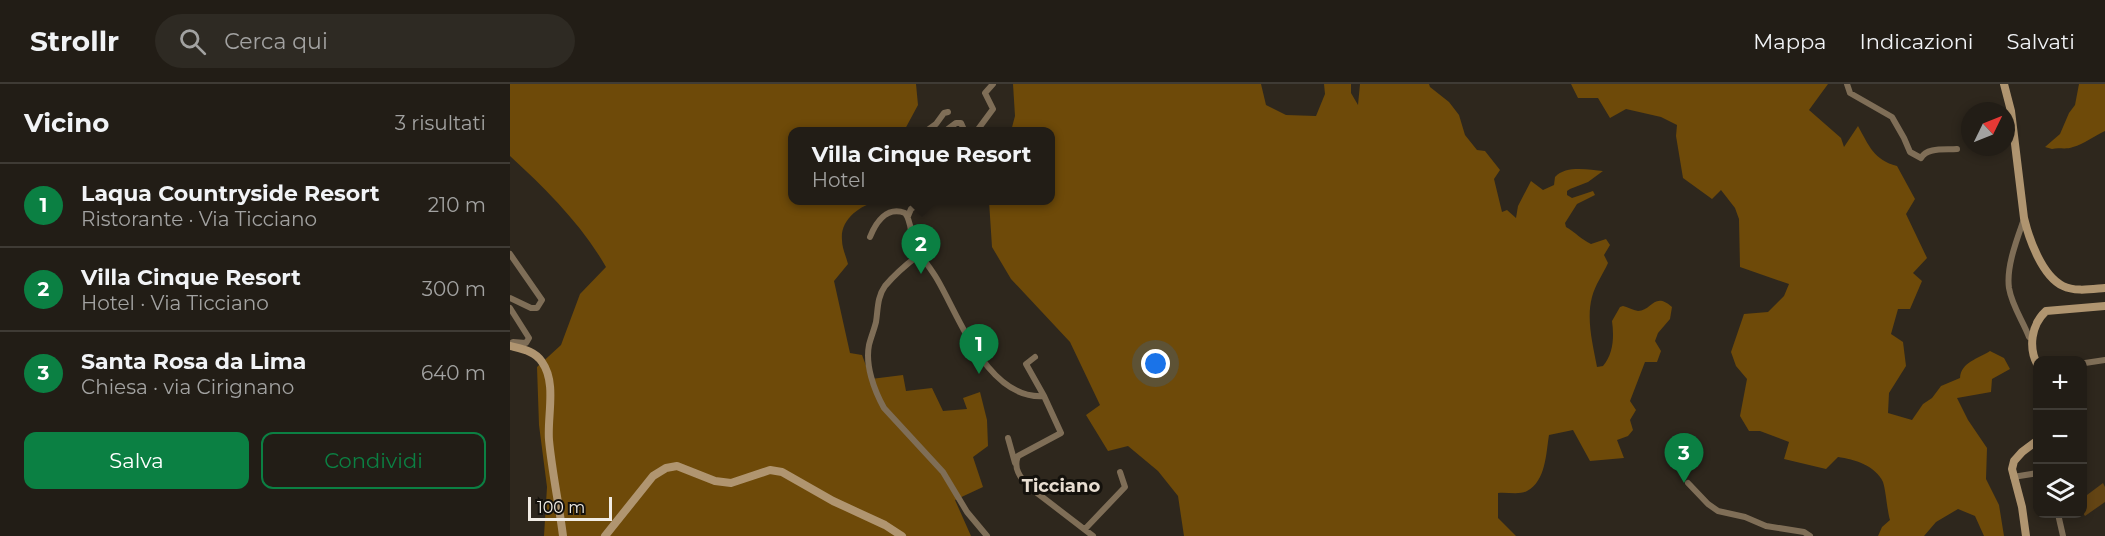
<!DOCTYPE html>
<html lang="it">
<meta charset="utf-8">
<style>
body{margin:0;font-family:Montserrat,sans-serif;background:#2e2a23;color:#f1f3f6}
.controls{position:absolute;right:18px;bottom:18px;display:grid;overflow:hidden;border-radius:12px;box-shadow:0 3px 9px #0003}
.controls button{width:54px;height:54px;display:grid;place-items:center;padding:0;border:0;border-bottom:2px solid #3f3b35;background:#221d16;color:#f1f3f6;font:30px sans-serif}
.compass{position:absolute;left:1451px;top:18px;width:54px;height:54px;border-radius:50%;background:#221d16;box-shadow:0 3px 9px #0003;rotate:47deg}
.scale{position:absolute;left:18px;bottom:15px;width:84px;box-sizing:border-box;padding-left:6px;border:3px solid #f1ece5;border-top:0;font-size:16px;line-height:21px;white-space:nowrap;color:#f1ece5;-webkit-text-stroke:4px #14110c;paint-order:stroke}
.you{position:absolute;left:646px;top:280px;width:21px;height:21px;margin:-15px;border:4px solid #fff;border-radius:50%;background:#1a73e8;box-shadow:0 0 0 9px #1a73e833}
.badge{display:grid;place-items:center;width:39px;height:39px;border-radius:50%;background:#0b8043;color:#fff;font-size:20px;font-weight:700}
.pin{position:absolute;translate:-50% -50px;filter:drop-shadow(0 2px 3px #0008)}
.pin::after{content:'';position:absolute;top:32px;width:21px;height:18px;background:inherit;clip-path:polygon(0 0,100% 0,50% 100%)}
.popup{position:absolute;left:278px;top:43px;width:267px;height:78px;box-sizing:border-box;display:grid;place-content:center;border-radius:12px;background:#221d16;filter:drop-shadow(0 2px 4px #0005);font-size:20px;white-space:nowrap;color:#a2a2a1}
.popup b{font-size:22px;color:#f1f3f6}
.popup::after{content:'';position:absolute;left:50%;top:100%;margin-left:-12px;border:12px solid transparent;border-top-color:#221d16}
.list{margin:0;padding:0;list-style:none}
h2{display:flex;justify-content:space-between;align-items:center;height:78px;margin:0;padding:0 24px;font-size:26px}
h2 small{font-size:20px;font-weight:400;color:#a2a2a1}
.list li{display:grid;grid-template-columns:39px 1fr auto;gap:18px;align-items:center;box-sizing:border-box;height:84px;padding:0 24px;border-top:2px solid #3f3b35}
.list b{display:block;font-size:22px;white-space:nowrap}
.list p{margin:0;font-size:20px;white-space:nowrap;color:#a2a2a1}
.list em{font-size:20px;font-style:normal;color:#a2a2a1}
.actions{display:flex;gap:12px;padding:18px 24px}
.actions a{flex:1;padding:14px 0;border:2px solid #0b8043;border-radius:12px;text-align:center;font-size:21px;color:#0b8043}
.actions .main{background:#0b8043;color:#fff}
.icon{flex:none;width:33px;height:33px;fill:none;stroke:currentColor;stroke-width:2;stroke-linecap:round;stroke-linejoin:round}
.map{position:relative;flex:none;width:1595px;height:452px;overflow:hidden}
header{display:flex;align-items:center;gap:36px;box-sizing:border-box;height:84px;padding:0 30px;background:#221d16;border-bottom:2px solid #3f3b35}
header strong{font-size:28px}
nav{display:flex;gap:33px;margin-inline-start:auto;font-size:21px}
.search{width:420px;height:54px;background:#2e2a23;display:flex;align-items:center;gap:15px;box-sizing:border-box;padding:0 21px;border-radius:33px;color:#a2a2a1;font-size:22px}
main{display:flex}
aside{flex:1;background:#221d16}
.map>svg:first-child{display:block}
</style>
<header>
<strong>Strollr</strong>
<div class="search"><svg class="icon" aria-label="search" viewBox="0 0 24 24"><circle cx="10" cy="10" r="6"/><path d="M15 15l6 6"/></svg>Cerca qui</div>
<nav><a>Mappa</a><a>Indicazioni</a><a>Salvati</a></nav>
</header>
<main>
<aside>
<h2>Vicino<small>3 risultati</small></h2>
<ul class="list">
<li><span class="badge">1</span><div><b>Laqua Countryside Resort</b><p>Ristorante · Via Ticciano</p></div><em>210 m</em></li>
<li><span class="badge">2</span><div><b>Villa Cinque Resort</b><p>Hotel · Via Ticciano</p></div><em>300 m</em></li>
<li><span class="badge">3</span><div><b>Santa Rosa da Lima</b><p>Chiesa · via Cirignano</p></div><em>640 m</em></li>
</ul>
<div class="actions"><a class="main">Salva</a><a>Condividi</a></div>
</aside>
<div class="map">
<svg width="1595" height="452" viewBox="0 0 1595 452">
<rect width="100%" height="100%" fill="#2e271d"/>
<path fill="#634414" d="M1593,399L1595,403V418L1575,432L1573,429V414Z"/>
<path fill="#6e4a09" d="M0,0H406L408,21L394,47L282,48V116L367,117C350,122 330,135 332,156C332,164 336,172 338,180L324,197L340,269L352,271L361,295L393,291L396,307L422,304L433,327L457,325L453,314L470,308L477,336L478,362L463,373L473,403L445,416L461,452H34L37,403L29,341L27,283L51,261L70,210L96,183C72,141 36,105 0,72Z
M503,0H751L756,21L776,31L806,32L815,10L814,0H841V9L848,21L850,0H919L920,3L939,18L949,31L955,51L967,66L975,67L990,86L984,95L992,128L997,126L1006,134L1008,122L1021,97L1033,106L1044,101L1045,93C1056,81 1079,86 1093,87L1078,98L1060,105L1057,107V111L1062,114L1083,107L1085,111L1067,120L1055,139L1056,143C1065,148 1072,156 1081,160L1096,155L1100,161L1094,171L1098,179C1093,190 1085,201 1082,213C1076,235 1083,261 1087,283L1093,282C1104,269 1104,252 1102,237L1110,223L1113,222C1117,223 1123,226 1128,227C1142,227 1144,207 1162,223L1160,235L1148,249L1145,257L1151,267L1147,278H1135L1120,317L1126,326L1120,336L1123,346L1118,352L1107,356L1114,374L1080,377L1063,346L1039,351C1036,369 1036,397 1017,407C1010,411 997,408 988,409V434L1006,452H674L668,412L648,387L618,362L598,367L576,331L590,321L560,258L501,195L482,163L479,117L540,116V48L501,47L505,32Z
M1061,0H1318L1299,26L1331,54L1334,63L1348,42C1359,62 1364,76 1387,82L1405,115L1396,130L1417,174L1403,189L1412,197L1400,225H1388L1381,250L1393,258L1396,282L1379,309L1378,329L1402,336L1413,320L1422,314L1431,302L1450,294C1451,278 1468,275 1480,267L1494,274L1500,285L1482,295L1481,308L1447,314L1458,336L1477,364L1476,395L1489,421L1494,452H1474L1465,432L1448,425L1426,438L1414,452H1368L1372,443L1380,436C1377,426 1376,407 1373,398C1366,382 1344,375 1328,373L1316,385L1274,375L1279,358L1250,347H1239L1230,332L1237,295L1226,282L1221,268L1234,230L1258,228L1274,212L1279,200L1230,183L1229,135L1225,124L1211,106L1202,115L1173,94L1166,52L1167,41L1151,33L1116,25L1100,34L1088,14H1068Z
M1569,0H1595V47C1584,52 1574,60 1563,63C1555,66 1549,63 1542,65L1535,63L1550,50L1559,29L1565,21Z"/>
<g fill="none" stroke-linecap="round" stroke-linejoin="round">
<path stroke="#7f6e57" stroke-width="6" d="M1337,0L1340,9L1382,33L1394,54L1400,68L1411,74C1417,63 1435,66 1447,65
M415,48L426,40L434,29L438,28
M434,48L446,39H451L455,48
M466,48L483,25L475,9L483,0
M398,132L401,125L413,116
M1514,135C1507,155 1496,183 1499,204C1502,222 1513,237 1519,253
M360,153C366,138 377,122 395,129C402,138 400,150 404,160C410,172 420,183 427,195C450,234 478,316 534,312L551,349L508,372C503,384 510,393 518,402L583,452
M0,170L32,216L27,224H21L0,214
M410,170C398,179 385,190 375,202C367,213 368,226 366,238C364,246 361,253 359,261C355,281 364,306 374,324L433,388L457,428L477,452
M0,224L19,254L16,259L3,258L0,260
M525,273L516,280L534,312
M1575,279L1595,276
M498,354L505,379
M1503,393L1528,389
M1178,399L1198,420L1208,427L1235,433L1256,442L1294,448L1300,452
M1548,430L1553,452
M575,445L615,403L610,388"/>
<path stroke="#b09570" stroke-width="8" d="M1494,0L1501,27L1514,134C1519,155 1532,192 1553,202C1565,208 1582,205 1595,204
M0,262C12,265 25,267 32,278C47,299 37,332 39,356C42,388 49,420 53,452
M1528,282C1518,264 1521,241 1536,227L1595,222
M95,452L143,392L156,384L167,382L205,397L221,399L260,386L272,388L323,417L375,441L392,452
M1516,452L1512,423L1502,385L1504,377L1512,368L1528,356"/>
</g>
<g text-anchor="middle" dominant-baseline="central" stroke-width="6" stroke-linejoin="round" paint-order="stroke">
<g font-size="18" font-weight="bold" fill="#e7ddd1" stroke="#14110c">
<text x="551" y="402">Ticciano</text>
</g>
</g>
</svg>
<div class="controls">
<button>+</button>
<button>−</button>
<button><svg class="icon" aria-label="layers" viewBox="0 0 24 24"><path d="M12 4l9 5-9 5-9-5zM3 14l9 5 9-5"/></svg></button>
</div>
<svg class="compass" viewBox="-18 -18 36 36"><path d="M0-13l5 13h-10z" fill="#e53935"/><path d="M0 13l5-13h-10z" fill="#a2a2a1"/></svg>
<div class="scale">100 m</div>
<div class="you"></div>
<div class="pin badge" style="left:469px;top:290px">1</div>
<div class="pin badge" style="left:411px;top:190px">2</div>
<div class="popup"><b>Villa Cinque Resort</b>Hotel</div>
<div class="pin badge" style="left:1174px;top:399px">3</div>
</div>
</main>
